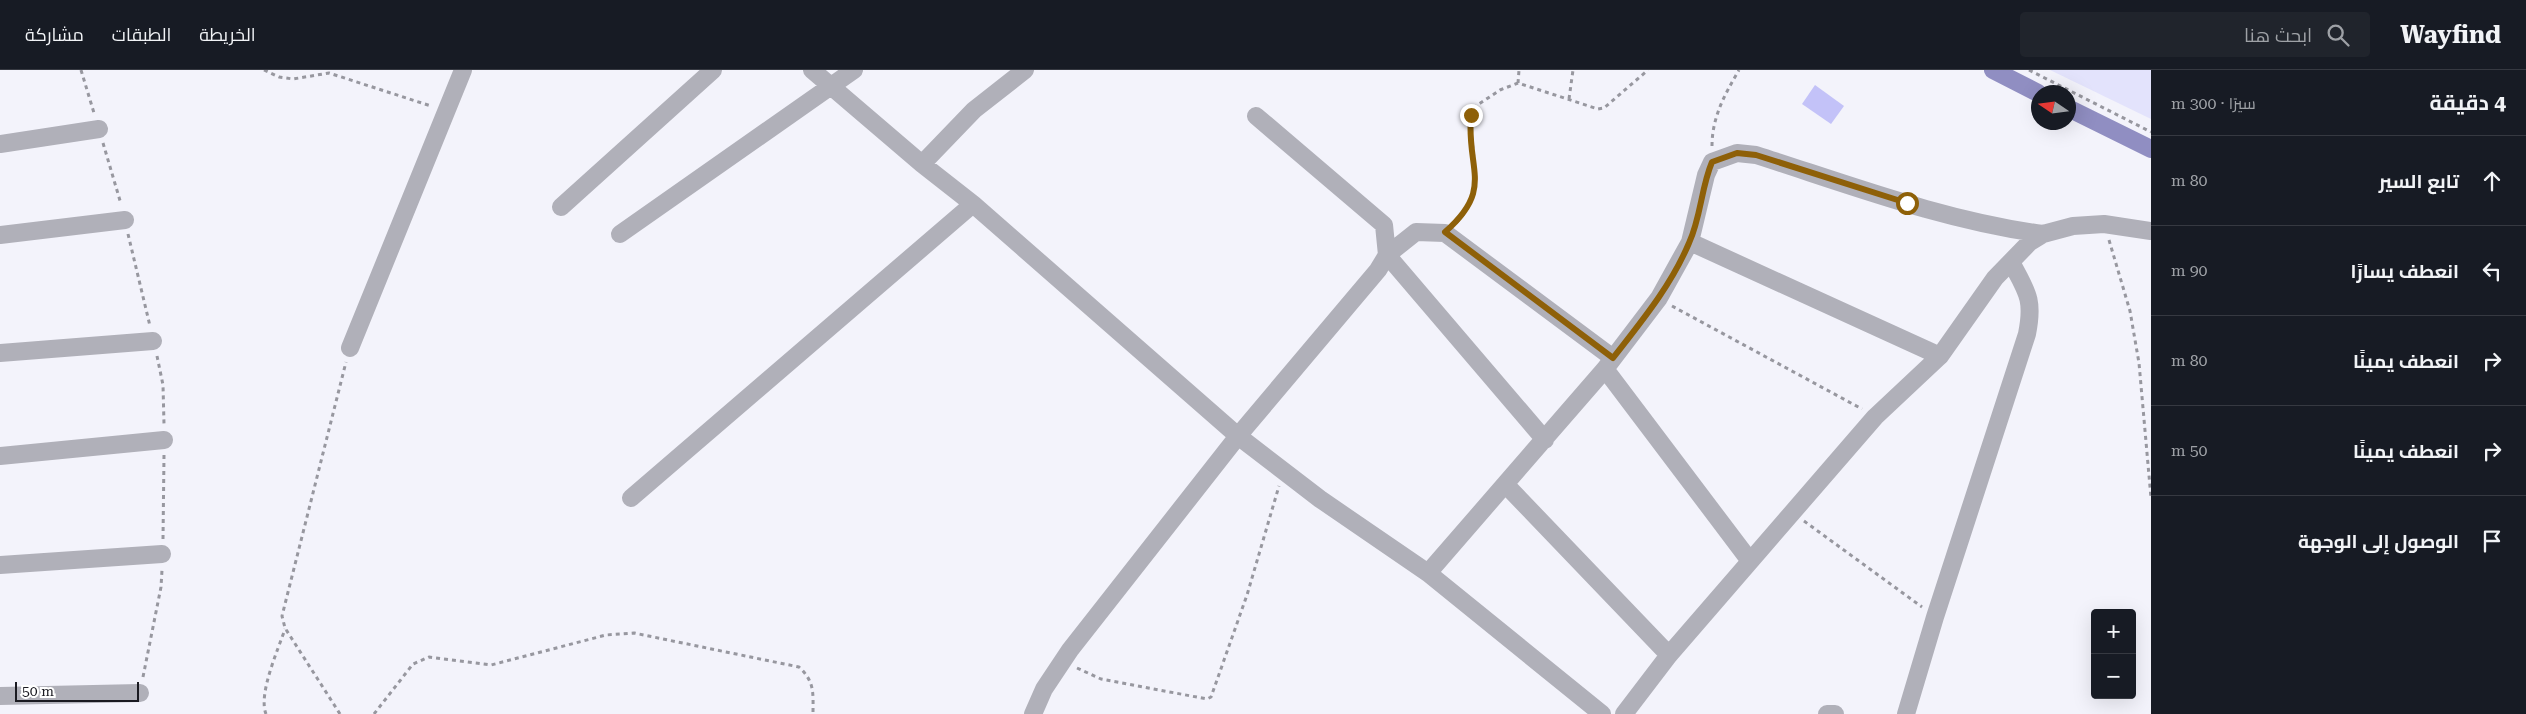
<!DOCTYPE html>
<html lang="ar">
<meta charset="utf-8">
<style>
body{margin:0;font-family:"Roboto Serif",Cairo,serif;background:#20242c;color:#f1f3f6;direction:rtl}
.controls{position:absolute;right:15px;bottom:15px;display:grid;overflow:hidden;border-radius:5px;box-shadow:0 5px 20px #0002}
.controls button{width:45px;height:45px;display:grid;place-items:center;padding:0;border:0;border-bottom:1px solid #363941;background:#171b24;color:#f1f3f6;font:25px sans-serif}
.compass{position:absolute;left:2031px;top:15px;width:45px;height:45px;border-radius:50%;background:#171b24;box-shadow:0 5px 20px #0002;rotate:283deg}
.scale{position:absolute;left:15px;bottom:12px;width:124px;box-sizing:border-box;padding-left:5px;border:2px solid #1a1a21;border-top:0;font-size:14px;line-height:18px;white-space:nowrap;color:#1a1a21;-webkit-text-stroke:4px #fff;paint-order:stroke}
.stop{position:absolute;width:15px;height:15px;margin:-11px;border:4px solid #8e6008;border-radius:50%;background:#fff}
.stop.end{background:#8e6008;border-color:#fff;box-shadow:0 1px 5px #0008}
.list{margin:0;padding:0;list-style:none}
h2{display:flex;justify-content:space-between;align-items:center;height:65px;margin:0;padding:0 20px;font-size:21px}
h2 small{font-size:16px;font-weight:400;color:#9ea1a6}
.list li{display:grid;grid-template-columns:32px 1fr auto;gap:15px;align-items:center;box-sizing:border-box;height:90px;padding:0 20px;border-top:1px solid #363941}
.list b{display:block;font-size:19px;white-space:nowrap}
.list em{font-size:16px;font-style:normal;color:#9ea1a6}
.icon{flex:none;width:28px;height:28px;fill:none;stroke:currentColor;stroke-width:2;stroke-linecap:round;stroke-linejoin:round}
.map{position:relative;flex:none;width:2151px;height:644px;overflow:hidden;direction:ltr}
header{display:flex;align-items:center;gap:30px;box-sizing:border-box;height:70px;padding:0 25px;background:#171b24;border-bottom:1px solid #363941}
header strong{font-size:24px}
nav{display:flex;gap:28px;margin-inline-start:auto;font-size:18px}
.search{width:350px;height:45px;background:#20242c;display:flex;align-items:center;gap:12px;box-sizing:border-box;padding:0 18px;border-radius:5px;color:#9ea1a6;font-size:19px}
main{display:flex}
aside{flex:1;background:#171b24}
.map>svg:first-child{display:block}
</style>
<header>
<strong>Wayfind</strong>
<div class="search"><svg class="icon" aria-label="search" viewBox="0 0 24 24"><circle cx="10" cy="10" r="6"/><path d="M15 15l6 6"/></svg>ابحث هنا</div>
<nav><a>الخريطة</a><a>الطبقات</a><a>مشاركة</a></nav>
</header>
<main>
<aside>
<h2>4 دقيقة<small>سيرًا · 300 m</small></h2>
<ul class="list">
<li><svg class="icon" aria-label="ahead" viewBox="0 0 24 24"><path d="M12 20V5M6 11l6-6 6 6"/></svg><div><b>تابع السير</b></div><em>80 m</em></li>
<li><svg class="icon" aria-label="left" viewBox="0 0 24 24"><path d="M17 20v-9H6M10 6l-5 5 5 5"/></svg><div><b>انعطف يسارًا</b></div><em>90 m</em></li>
<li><svg class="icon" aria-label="right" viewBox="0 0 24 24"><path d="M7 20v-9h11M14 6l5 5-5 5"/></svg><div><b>انعطف يمينًا</b></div><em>80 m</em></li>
<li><svg class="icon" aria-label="right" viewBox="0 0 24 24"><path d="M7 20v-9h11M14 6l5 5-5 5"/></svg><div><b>انعطف يمينًا</b></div><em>50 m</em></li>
<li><svg class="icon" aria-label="arrive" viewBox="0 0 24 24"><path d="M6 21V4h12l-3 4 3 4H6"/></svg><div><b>الوصول إلى الوجهة</b></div></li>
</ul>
</aside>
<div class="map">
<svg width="2151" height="644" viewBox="0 0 2151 644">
<rect width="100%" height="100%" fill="#f3f3fb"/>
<path fill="#e3e3fc" d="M2050,0H2151V49Z"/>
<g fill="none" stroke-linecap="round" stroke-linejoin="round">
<path stroke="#908ec2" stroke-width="18" d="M1993,0L2038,23
M2068,38L2151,79"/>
</g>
<path fill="#c3c2f8" d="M1815,15L1844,36L1831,54L1802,34Z"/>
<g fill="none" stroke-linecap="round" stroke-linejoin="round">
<path stroke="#97979f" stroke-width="3" stroke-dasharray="4 4" stroke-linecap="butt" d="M81,0L94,43
M264,0L279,7L293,9L329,3L431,36
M2029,0L2151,62
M1518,13L1519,0
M1569,29L1573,0
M103,73L121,134
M1712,76C1712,47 1725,24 1739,0
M1456,153C1484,127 1473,87 1470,53L1471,45L1476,36L1500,20L1518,13L1598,39L1604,38L1648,0
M128,164L150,256
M2109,170L2130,241L2139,293L2151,428
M1672,236L1862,339
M157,286L163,315L164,354
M1804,451L1922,537
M163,469L164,385
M1077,598L1101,609L1207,629L1211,627L1247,525L1279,416
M143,607L161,517L162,500
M266,644C258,624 278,580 285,559
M340,644L285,558L282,546L346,292
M374,644L413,594L429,587L491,595L606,565L634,563L799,597C815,612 813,623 813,644"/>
<path stroke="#b0b0b9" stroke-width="18" d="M812,0L922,94L973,134L1238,366L1320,429L1428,503L1602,644
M0,74L99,59
M922,94L974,40L1025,0
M561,137L713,0
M620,164L854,0
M0,165L125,150
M1690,172L1940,286
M350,278L463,0
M0,283L153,271
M1605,299L1750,491
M1545,370L1387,185L1416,162L1445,163L1613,288
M0,386L164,370
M1506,415L1669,585
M631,428L973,134
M0,495L162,484
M1428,503L1605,299L1659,228L1690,172L1706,105L1712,92L1737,83L1756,85C1850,115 1945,151 2043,164
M0,626L140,623
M1033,644L1044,619L1070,580L1238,366L1378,200L1387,185L1384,155L1256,46
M1624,644L1669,585L1875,347L1940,286L1995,208L2030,172L2043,164L2073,156L2104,154L2151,161
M1827,644H1835
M1906,644L1935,547L2027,264C2034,229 2027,222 2011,192"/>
</g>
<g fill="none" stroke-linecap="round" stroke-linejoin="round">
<path stroke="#8e6008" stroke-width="6" d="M1471,45C1466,100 1495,118 1445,162L1613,288C1641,252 1671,216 1689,173C1701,147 1701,118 1712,92L1737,83L1756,85L1907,133"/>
</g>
</svg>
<div class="controls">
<button>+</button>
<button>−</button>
</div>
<svg class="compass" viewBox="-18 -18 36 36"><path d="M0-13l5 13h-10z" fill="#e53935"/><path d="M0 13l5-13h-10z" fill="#9ea1a6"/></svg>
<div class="scale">50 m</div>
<div class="stop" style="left:1907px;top:133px"></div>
<div class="stop end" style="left:1471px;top:45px"></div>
</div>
</main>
